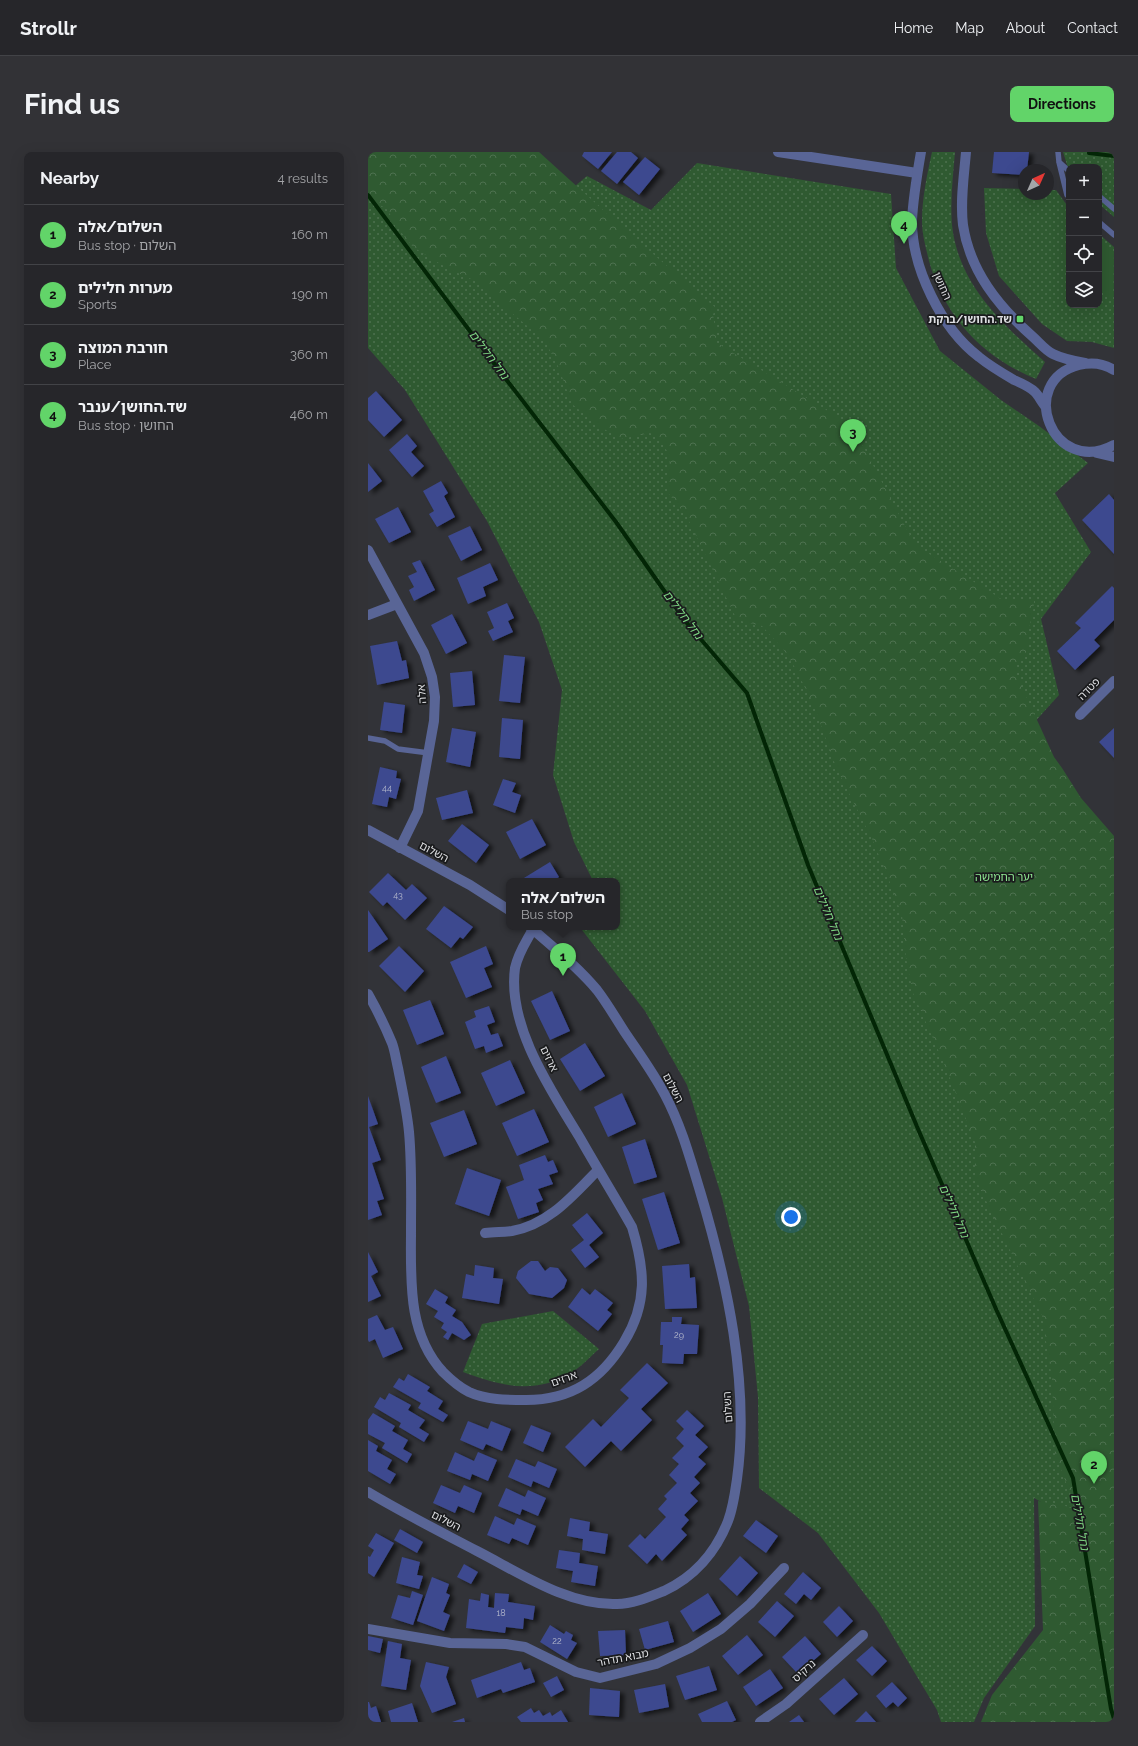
<!DOCTYPE html>
<meta charset="utf-8">
<style>
body{margin:0;font-family:Raleway,"Noto Sans Hebrew",sans-serif;background:#323236;color:#f1f3f6}
.controls{position:absolute;right:12px;top:12px;display:grid;overflow:hidden;border-radius:8px;box-shadow:0 4px 16px #0002}
.controls button{width:36px;height:36px;display:grid;place-items:center;padding:0;border:0;border-bottom:1px solid #424347;background:#26262a;color:#f1f3f6;font:20px sans-serif}
.compass{position:absolute;left:650px;top:12px;width:36px;height:36px;border-radius:50%;background:#26262a;box-shadow:0 4px 16px #0002;rotate:45deg}
.you{position:absolute;left:423px;top:1065px;width:14px;height:14px;margin:-10px;border:3px solid #fff;border-radius:50%;background:#1a73e8;box-shadow:0 0 0 6px #1a73e833}
.badge{display:grid;place-items:center;width:26px;height:26px;border-radius:50%;background:#62d469;color:#111;font-size:13px;font-weight:700}
.pin{position:absolute;translate:-50% -33px;filter:drop-shadow(0 1px 2px #0008)}
.pin::after{content:'';position:absolute;top:21px;width:14px;height:12px;background:inherit;clip-path:polygon(0 0,100% 0,50% 100%)}
.popup{position:absolute;left:138px;top:726px;width:114px;height:52px;box-sizing:border-box;display:grid;place-content:center;border-radius:8px;background:#26262a;filter:drop-shadow(0 1px 3px #0005);font-size:13px;white-space:nowrap;color:#a4a5a8}
.popup b{font-size:15px;color:#f1f3f6}
.popup::after{content:'';position:absolute;left:50%;top:100%;margin-left:-8px;border:8px solid transparent;border-top-color:#26262a}
.list{margin:0;padding:0;list-style:none}
h2{display:flex;justify-content:space-between;align-items:center;height:52px;margin:0;padding:0 16px;font-size:17px}
h2 small{font-size:13px;font-weight:400;color:#a4a5a8}
.list li{display:grid;grid-template-columns:26px 1fr auto;gap:12px;align-items:center;box-sizing:border-box;height:60px;padding:0 16px;border-top:1px solid #424347}
.list b{display:block;font-size:15px;white-space:nowrap}
.list p{margin:0;font-size:13px;white-space:nowrap;color:#a4a5a8}
.list em{font-size:13px;font-style:normal;color:#a4a5a8}
.icon{flex:none;width:22px;height:22px;fill:none;stroke:currentColor;stroke-width:2;stroke-linecap:round;stroke-linejoin:round}
.map{position:relative;flex:none;width:746px;height:1570px;overflow:hidden;border-radius:8px}
header{display:flex;align-items:center;gap:24px;box-sizing:border-box;height:56px;padding:0 20px;background:#26262a;border-bottom:1px solid #424347}
header strong{font-size:19px}
nav{display:flex;gap:22px;margin-inline-start:auto;font-size:14px}
.intro{display:flex;align-items:center;justify-content:space-between;box-sizing:border-box;height:96px;padding:0 24px}
h1{margin:0;font-size:28px}
.button{padding:10px 18px;border-radius:8px;background:#62d469;color:#111;font-size:14px;font-weight:700}
main{display:flex;gap:24px;padding:0 24px}
aside{flex:1;background:#26262a;border-radius:8px;box-shadow:0 4px 16px #0002}
.map>svg:first-child{display:block}
</style>
<header>
<strong>Strollr</strong>
<nav><a>Home</a><a>Map</a><a>About</a><a>Contact</a></nav>
</header>
<div class="intro"><h1>Find us</h1><a class="button">Directions</a></div>
<main>
<aside>
<h2>Nearby<small>4 results</small></h2>
<ul class="list">
<li><span class="badge">1</span><div><b>השלום/אלה</b><p>Bus stop · השלום</p></div><em>160 m</em></li>
<li><span class="badge">2</span><div><b>מערות חלילים</b><p>Sports</p></div><em>190 m</em></li>
<li><span class="badge">3</span><div><b>חורבת המוצה</b><p>Place</p></div><em>360 m</em></li>
<li><span class="badge">4</span><div><b>שד.החושן/ענבר</b><p>Bus stop · החושן</p></div><em>460 m</em></li>
</ul>
</aside>
<div class="map">
<svg width="746" height="1570" viewBox="0 0 746 1570">
<defs>
<pattern id="green-dots" width="8" height="8" patternUnits="userSpaceOnUse"><rect width="8" height="8" fill="#2f5a31"/><path d="M2 2h.1M6 6h.1" fill="none" stroke="#4d714f" stroke-width="1.8" stroke-linecap="round"/></pattern>
<pattern id="forest-crowns" width="20" height="18" patternUnits="userSpaceOnUse"><rect width="20" height="18" fill="#2f5a31"/><path d="M2 6a3 3 0 1 1 6 0M12 15a3 3 0 1 1 6 0" fill="none" stroke="#4d714f"/></pattern>
<filter id="shadow"><feDropShadow dx="4.5" dy="2.5" stdDeviation="2" flood-color="#0009"/></filter>
</defs>
<rect width="100%" height="100%" fill="#323338"/>
<path fill="url(#green-dots)" d="M564,0H587C585,24 582,49 584,73C590,132 635,173 677,210L668,227C614,205 577,165 561,109C558,96 554,83 554,70C554,46 559,23 564,0Z
M695,0H746V65L731,52V15H701V19Z
M329,11L523,42L528,116L572,199L633,248L671,274L720,311L687,341L723,400L673,467L691,543L653,585L546,399L339,187L201,39L219,24L283,58Z
M0,30L298,276L405,467L528,714L682,1183L716,1374L666,1346L667,1474L616,1546L606,1570H573L569,1558L511,1461L450,1381L391,1336L390,1245L381,1154L354,1046L319,933L277,859L214,778L218,775H249V729H225L206,690L185,623L194,538L171,470L119,369L37,238L0,196Z
M616,36L656,37V42H680V38H688L701,56V153H731V82L746,95V196L724,190L699,189L674,172L631,124L618,81Z
M185,1159L231,1197C222,1205 213,1215 203,1221C166,1243 133,1234 95,1220L114,1172Z"/>
<path fill="url(#forest-crowns)" d="M0,0H171L256,77L349,157L345,162L349,191L460,259L487,279L547,393L635,448L666,449C666,465 657,480 660,497L655,506L647,511V520L686,605L694,616L713,646L746,684V1570H613L624,1543L675,1478L670,1349L708,1356L687,1302L684,1227L674,1164L607,1026V990L578,916L545,841L538,806L534,763L521,728L505,689L468,615L445,551L426,514L416,498L394,474L369,468L319,365L301,342L300,328L302,304L291,286L282,281L253,287L231,274L204,252L190,214L177,189L131,150L112,131L79,116L45,95L33,80L18,56L0,48Z"/>
<path fill="#2f5a31" d="M731,89L746,101L745,146L731,135Z
M701,93V111L692,104Z"/>
<g fill="none" stroke-linecap="round" stroke-linejoin="round">
<path stroke="#032606" stroke-width="4" d="M721,1L746,4
M0,43L134,222L248,370L318,470L379,541L440,713L550,977L628,1157L705,1326L743,1557L746,1567"/>
</g>
<path fill="#3c498f" filter="url(#shadow)" d="M216,0H244L230,17L214,4Z
M249,0H263L270,6L249,32L233,19Z
M626,0H661L659,18H656V23L624,21Z
M277,5L292,17L271,43L255,30Z
M8,239L34,268L16,285L0,268V246Z
M39,282L49,294L43,300L56,314L44,325L21,298Z
M0,311L14,329L0,340Z
M73,329L80,341L76,344L87,365L69,375L61,362L66,359L55,339Z
M741,342L746,348V402L714,368Z
M30,355L43,380L21,391L7,367Z
M102,374L114,398L93,409L80,384Z
M52,408L67,438L46,449L41,438L46,435L40,424L49,420L44,411Z
M122,411L130,428L115,435L118,444L100,452L89,426Z
M744,434L746,436V468L726,488L732,494L707,518L689,499L713,476L707,471Z
M139,451L146,466L140,469L145,480L125,489L120,479L126,476L119,460Z
M84,462L99,491L78,502L63,473Z
M29,489L34,509L38,508L41,526L9,533L2,494Z
M136,503L157,505L152,551L131,549Z
M104,519L107,553L85,555L82,521Z
M16,550L37,553L34,581L12,578Z
M134,566L155,568L152,607L131,605Z
M84,576L108,580L102,615L78,610Z
M746,576V606L731,590Z
M12,615L29,619L28,626L33,627L28,647L21,645L19,655L4,652Z
M135,627L148,631L144,640L153,643L147,661L125,653Z
M99,638L105,661L74,668L68,646Z
M164,667L178,693L152,707L138,680Z
M94,672L121,693L108,711L80,689Z
M182,710L191,725L185,729H151Z
M20,721L38,738L44,732L59,746L37,768L19,750L15,754L1,740Z
M76,754L105,775L95,787L92,785L83,796L58,777Z
M0,758L20,787L1,800H0Z
M31,794L56,819L37,840L11,814Z
M118,794L125,812L116,816L124,835L98,846L82,810Z
M184,839L202,879L182,888L163,849Z
M62,848L76,882L49,893L35,858Z
M121,854L127,870L119,873L123,883L130,881L135,894L118,901L116,894L107,897L97,870L108,865L106,859Z
M217,891L237,924L212,939L192,907Z
M78,904L93,941L68,951L53,915Z
M142,908L157,941L128,954L113,921Z
M254,941L268,972L240,985L226,955Z
M0,944L10,972L1,975L13,1008L4,1011L16,1047L9,1049L14,1063L0,1068Z
M166,957L181,990L149,1004L134,971Z
M96,958L109,992L76,1005L62,971Z
M277,987L289,1025L266,1032L254,995Z
M177,1003L180,1010L185,1008L190,1020L181,1023L185,1032L170,1037L175,1048L168,1051L171,1060L150,1067L138,1035L156,1028L151,1013Z
M99,1016L133,1028L121,1064L87,1052Z
M296,1040L312,1091L290,1098L274,1047Z
M219,1061L235,1081L221,1093L231,1105L217,1116L203,1098L216,1088L204,1073Z
M0,1100L10,1120L3,1124L13,1144L0,1150Z
M163,1109H170L177,1119L182,1115L190,1116L199,1128L196,1136L184,1146L161,1142L148,1126L150,1119Z
M321,1112L322,1126L327,1125L329,1156L297,1157L294,1114Z
M107,1113L126,1116L125,1126L135,1127L131,1152L94,1146L98,1122L106,1124Z
M214,1136L222,1143L227,1137L245,1151L239,1158L244,1162L230,1179L200,1155Z
M67,1137L80,1145L77,1151L88,1158L84,1164L94,1170L103,1183L96,1188L84,1181L80,1188L75,1185L79,1180L73,1176L76,1171L66,1165L70,1159L58,1152Z
M9,1163L17,1178L25,1175L35,1197L15,1206L7,1187L1,1190L0,1188V1167Z
M304,1165H314L313,1172L331,1173L329,1202H316L315,1212L294,1211L295,1193H292L293,1170H304Z
M279,1211L300,1231L273,1257L284,1268L253,1299L243,1289L217,1315L197,1295L225,1267L233,1275L261,1246L252,1238Z
M40,1222L62,1235L59,1239L75,1249L70,1257L80,1263L75,1270L50,1256L53,1251L25,1235L31,1226L36,1229Z
M21,1241L43,1253L40,1258L57,1268L51,1276L61,1282L56,1290L31,1275L33,1271L6,1255L12,1245L17,1248Z
M319,1258L336,1274L327,1283L340,1295L330,1305L338,1312L326,1325L332,1331L322,1341L330,1349L316,1363L321,1368L313,1377L319,1383L294,1409L288,1402L279,1412L260,1394L272,1382L277,1387L298,1365L290,1357L299,1347L296,1344L309,1331L301,1323L311,1312L304,1306L316,1294L308,1286L316,1277L308,1269Z
M5,1261L27,1274L24,1279L40,1288L35,1297L44,1302L39,1311L14,1296L17,1291L0,1282V1268Z
M100,1269L120,1277L123,1269L143,1277L134,1299L118,1292L115,1298L92,1288Z
M163,1273L183,1281L175,1300L155,1291Z
M0,1288L10,1294L8,1299L24,1308L19,1317L28,1322L22,1332L0,1319Z
M87,1300L106,1309L110,1300L129,1308L120,1329L104,1322L102,1328L79,1319Z
M148,1307L167,1315L170,1309L189,1317L181,1336L165,1329L163,1335L140,1325Z
M73,1333L92,1341L96,1333L114,1341L106,1361L90,1354L87,1361L65,1351Z
M138,1336L157,1345L160,1338L178,1346L170,1364L154,1357L152,1363L130,1354Z
M127,1364L146,1373L149,1366L168,1374L160,1393L144,1386L141,1392L119,1383Z
M202,1366L222,1370L221,1379L240,1382L237,1402L214,1398L215,1387L199,1384Z
M388,1368L410,1384L398,1401L375,1384Z
M32,1377L55,1390L49,1401L26,1388Z
M8,1381L26,1391L6,1425L0,1421V1404L2,1405L6,1398L0,1394Z
M191,1398L212,1401L211,1411L230,1414L227,1434L203,1430L205,1419L188,1416Z
M372,1404L390,1421L369,1444L351,1427Z
M34,1405L52,1410L49,1423L55,1424L51,1437L28,1431Z
M96,1412L110,1420L103,1432L89,1425Z
M435,1420L453,1436L443,1448L436,1442L428,1452L416,1442Z
M64,1425L81,1432L78,1441L82,1443L75,1460L82,1463L76,1479L49,1469Z
M44,1439L55,1443L45,1473L23,1466L30,1443L42,1446Z
M113,1441L121,1443L120,1455L126,1456L127,1441L141,1442L140,1450L167,1454L165,1468L156,1466L155,1477L138,1475L137,1481L98,1476L101,1447L112,1449Z
M340,1441L353,1462L325,1480L312,1459Z
M409,1449L426,1464L407,1485L390,1470Z
M471,1454L485,1469L469,1485L455,1470Z
M300,1469L306,1490L277,1498L271,1477Z
M182,1473L196,1482L198,1479L205,1483L203,1488L209,1491L199,1507L172,1490Z
M257,1478L258,1503L232,1504L230,1479Z
M379,1483L395,1503L370,1523L354,1504Z
M0,1484L15,1487L12,1501L0,1498Z
M437,1484L453,1502L430,1522L414,1505Z
M20,1489L34,1492L32,1506L43,1508L38,1538L13,1534Z
M504,1494L519,1509L504,1524L488,1508Z
M58,1510L81,1515L78,1525L88,1552L64,1561L52,1534Z
M153,1510L156,1518L162,1516L167,1530L135,1541L133,1537L109,1546L103,1528Z
M341,1514L349,1538L317,1548L308,1524Z
M402,1517L415,1536L388,1554L375,1535Z
M189,1524L196,1538L183,1545L175,1531Z
M476,1526L490,1542L466,1563L451,1547Z
M524,1530L539,1546L530,1555L525,1550L518,1556L508,1544Z
M297,1532L301,1555L271,1561L266,1538Z
M222,1536L252,1539L251,1565L221,1563Z
M359,1549L368,1568L364,1570H334L330,1562Z
M0,1550H1L3,1556L8,1554L13,1570H0Z
M44,1551L50,1570H23L20,1559Z
M163,1556L166,1561L171,1558L175,1564L182,1560L184,1564L193,1558L200,1570H153L149,1565Z
M498,1559L508,1570H487Z
M431,1563L436,1570H421Z
M96,1566L97,1570H84Z"/>
<g fill="none" stroke-linecap="round" stroke-linejoin="round">
<path stroke="#596596" stroke-width="5.5" d="M690,0L691,10L699,43L701,44
M691,10L701,19
M731,44L746,57
M731,70L746,83
M0,586L17,589L30,597L61,601"/>
<path stroke="#596596" stroke-width="10" d="M410,0L549,21
M0,398L56,501L64,525L67,545L66,569L50,659L32,696
M0,463L29,452
M712,563L746,529
M0,842C9,858 17,874 24,891C27,899 28,908 30,916C34,937 39,959 41,980C44,1013 43,1046 43,1078C43,1127 39,1181 75,1220C82,1227 91,1235 101,1240C118,1248 139,1248 158,1248C203,1248 233,1228 256,1190C280,1151 277,1118 264,1075C247,1045 229,1016 212,986C183,938 139,874 147,816C150,801 158,790 165,777
M117,1081C126,1080 135,1080 144,1079C181,1073 206,1042 230,1018
M0,1477L82,1491L138,1492L157,1495L208,1520L232,1526L288,1512L322,1496L353,1477L382,1452L416,1416
M392,1570L418,1552L495,1483"/>
<path stroke="#596596" stroke-width="10" d="M553,0C549,23 545,46 544,69C544,116 573,176 611,205C622,214 634,221 646,228C653,231 662,235 667,240C671,244 674,251 678,255
M598,0C596,24 592,49 595,73C602,119 630,154 664,184C671,190 677,198 685,202C695,207 706,209 717,211
M746,218C735,211 723,210 711,213C648,229 684,326 746,293
M729,301L746,305
M0,678L102,733L141,758
M0,1340C35,1361 73,1380 109,1399C152,1421 200,1454 249,1452C265,1452 281,1445 296,1439C326,1425 348,1400 360,1369C365,1356 367,1341 369,1327C382,1232 359,1129 332,1039C322,1006 313,973 297,943C285,920 270,900 256,879C247,865 239,851 229,838C210,815 185,795 162,775"/>
</g>
<rect fill="#62d469" stroke="#1a1b1d" stroke-width="1.5" x="648" y="163" width="8" height="8" rx="2"/>
<g text-anchor="middle" dominant-baseline="central" stroke-width="3.5" stroke-linejoin="round" paint-order="stroke">
<g font-size="9" fill="#b6bacd">
<text x="19" y="636">44</text>
<text x="30" y="743">43</text>
<text x="311" y="1183">29</text>
<text x="133" y="1461">18</text>
<text x="189" y="1489">22</text>
</g>
<g font-size="11" fill="#dedfe2" stroke="#1a1b1d">
<text transform="translate(574 134) rotate(66)">החושן</text>
<text transform="translate(721 537) rotate(-45)">פטדה</text>
<text transform="translate(54 542) rotate(-94)">אלה</text>
<text transform="translate(66 700) rotate(28)">השלום</text>
<text transform="translate(181 907) rotate(64)">ארזים</text>
<text transform="translate(305 936) rotate(62)">השלום</text>
<text transform="translate(196 1227) rotate(-20)">ארזים</text>
<text transform="translate(360 1255) rotate(-94)">השלום</text>
<text transform="translate(78 1369) rotate(27)">השלום</text>
<text transform="translate(255 1506) rotate(-11)">מבוא תדהר</text>
<text transform="translate(436 1519) rotate(-42)">נרקיס</text>
</g>
<g font-size="11" font-weight="bold" fill="#dedfe2" stroke="#1a1b1d" text-anchor="end">
<text x="644" y="167">שד.החושן/ברקת</text>
</g>
<g font-size="11" fill="#90e993" stroke="#1a1b1d">
<text x="636" y="725">יער החמישה</text>
</g>
<g font-size="12" font-style="italic" fill="#7ed782" stroke="#1a1b1d">
<text transform="translate(121 203) rotate(53)">נחל חלילים</text>
<text transform="translate(315 463) rotate(53)">נחל חלילים</text>
<text transform="translate(460 761) rotate(67)">נחל חלילים</text>
<text transform="translate(586 1059) rotate(66)">נחל חלילים</text>
<text transform="translate(712 1370) rotate(80)">נחל חלילים</text>
</g>
</g>
</svg>
<div class="controls">
<button>+</button>
<button>−</button>
<button><svg class="icon" aria-label="locate" viewBox="0 0 24 24"><circle cx="12" cy="12" r="6"/><path d="M12 2v4M12 18v4M2 12h4M18 12h4"/></svg></button>
<button><svg class="icon" aria-label="layers" viewBox="0 0 24 24"><path d="M12 4l9 5-9 5-9-5zM3 14l9 5 9-5"/></svg></button>
</div>
<svg class="compass" viewBox="-18 -18 36 36"><path d="M0-13l5 13h-10z" fill="#e53935"/><path d="M0 13l5-13h-10z" fill="#a4a5a8"/></svg>
<div class="you"></div>
<div class="pin badge" style="left:195px;top:824px">1</div>
<div class="popup"><b>השלום/אלה</b>Bus stop</div>
<div class="pin badge" style="left:726px;top:1332px">2</div>
<div class="pin badge" style="left:485px;top:300px">3</div>
<div class="pin badge" style="left:536px;top:92px">4</div>
</div>
</main>
